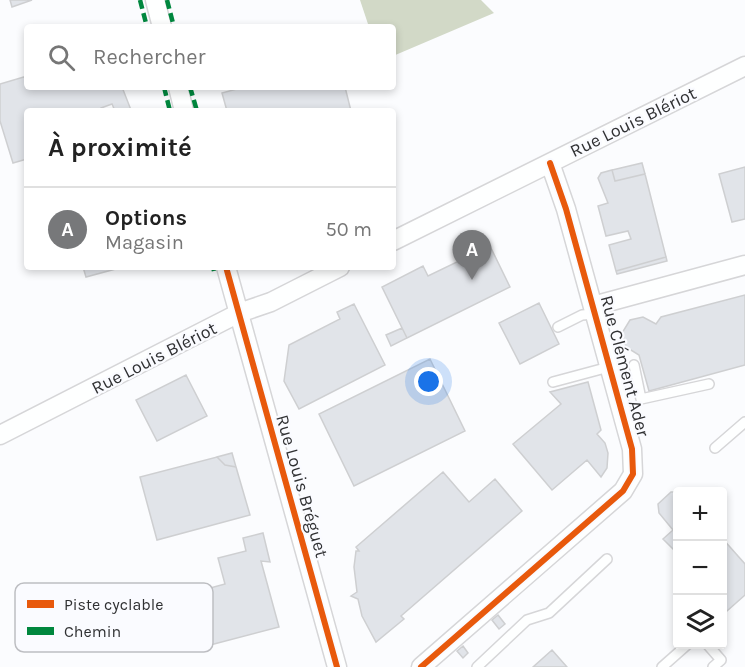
<!DOCTYPE html>
<html lang="fr">
<meta charset="utf-8">
<style>
body{margin:0;font-family:Karla,sans-serif;background:#f2f2f2;color:#222}
.controls{position:absolute;right:18px;bottom:18px;display:grid;overflow:hidden;border-radius:6px;box-shadow:0 3px 9px #0003}
.controls button{width:54px;height:54px;display:grid;place-items:center;padding:0;border:0;border-bottom:2px solid #e0e0e0;background:#fff;color:#222;font:30px sans-serif}
.you{position:absolute;left:429px;top:382px;width:21px;height:21px;margin:-15px;border:4px solid #fff;border-radius:50%;background:#1a73e8;box-shadow:0 0 0 9px #1a73e833}
.badge{display:grid;place-items:center;width:39px;height:39px;border-radius:50%;background:#77787a;color:#fff;font-size:20px;font-weight:700}
.pin{position:absolute;translate:-50% -50px;filter:drop-shadow(0 2px 3px #0008)}
.pin::after{content:'';position:absolute;top:32px;width:21px;height:18px;background:inherit;clip-path:polygon(0 0,100% 0,50% 100%)}
.list{margin:0;padding:0;list-style:none}
h2{display:flex;justify-content:space-between;align-items:center;height:78px;margin:0;padding:0 24px;font-size:26px}
h2 small{font-size:20px;font-weight:400;color:#767676}
.list li{display:grid;grid-template-columns:39px 1fr auto;gap:18px;align-items:center;box-sizing:border-box;height:84px;padding:0 24px;border-top:2px solid #e0e0e0}
.list b{display:block;font-size:22px;white-space:nowrap}
.list p{margin:0;font-size:20px;white-space:nowrap;color:#767676}
.list em{font-size:20px;font-style:normal;color:#767676}
.icon{flex:none;width:33px;height:33px;fill:none;stroke:currentColor;stroke-width:2;stroke-linecap:round;stroke-linejoin:round}
.map{position:relative;flex:none;width:745px;height:667px;overflow:hidden}
.search{position:absolute;background:#fff;box-shadow:0 3px 9px #0003;left:24px;top:24px;width:372px;height:66px;display:flex;align-items:center;gap:15px;box-sizing:border-box;padding:0 21px;border-radius:6px;color:#767676;font-size:22px}
.panel{position:absolute;background:#fff;box-shadow:0 3px 9px #0003;left:24px;top:108px;width:372px;height:162px;border-radius:6px}
.map>svg:first-child{display:block}
</style>
<div class="map">
<svg width="745" height="667" viewBox="0 0 745 667">
<rect width="100%" height="100%" fill="#fbfcfe"/>
<path fill="#d2d9c7" d="M360,0H481L494,13L393,56V27H369Z"/>
<path fill="#e1e4e9" stroke="#cecfd1" stroke-width="1.5" d="M10,0H32L12,7Z
M27,76V87H122L131,110L115,111L112,104L101,108L102,111H27V159L13,163L0,121V84Z
M244,87H345L351,111H227L222,93Z
M642,163L645,174L615,181L612,170Z
M745,167V219L732,222L719,174Z
M612,170L615,181L645,174L666,257L616,271L609,245L631,239L628,231L606,236L598,206L608,203L598,178L601,173Z
M490,246L510,287L407,338L382,287L423,266L428,276Z
M666,257L667,261L617,274L616,271Z
M83,267H123L86,277Z
M745,295V365L649,391L639,355L626,347L622,333L630,320L643,317L656,324L661,317Z
M539,303L559,344L520,364L499,323Z
M354,304L385,365L299,409L284,381L289,345L340,319L337,312Z
M402,328L407,338L391,346L386,335Z
M430,359L465,431L354,486L319,414Z
M186,375L207,416L157,441L136,400Z
M588,382L601,430L597,434L605,443L608,453L607,468L601,477L587,460L552,490L513,444L561,404L550,392Z
M232,453L236,467L225,465L217,457Z
M217,457L225,465L236,467L250,515L157,540L140,477Z
M443,472L469,502L495,479L522,511L401,616L404,619L376,642L362,616L358,599L351,596L357,592L354,567L356,551H359L356,547Z
M671,492H678V554L663,539L673,530L659,513L658,504Z
M263,533L270,562L261,561L279,627L191,650L177,597L225,584L218,558L246,551L243,538Z
M722,538L745,564V595L727,611L722,605Z
M498,615L505,624L499,629L492,620Z
M463,646L468,653L463,658L457,651Z
M552,650L567,667H533Z"/>
<g fill="none" stroke-linecap="round" stroke-linejoin="round">
<defs>
<path id="service" d="M558,327L582,315L595,314
M634,365L641,399L709,384
M553,382L609,367
M715,448L745,422
M707,644L721,660L713,667
M477,667L527,620L549,613L607,559
M662,667L688,644"/>
<path id="minor" d="M155,0L162,27
M178,87L184,111
M393,241L745,66
M226,267L337,667
M593,306L745,265
M0,435L239,313L271,302L340,267
M421,667L623,491L633,474L632,449L566,209L550,163"/>
</defs>
<use href="#service" stroke="#d6d6d8" stroke-width="12"/>
<use href="#minor" stroke="#d6d6d8" stroke-width="21"/>
<use href="#service" stroke="#feffff" stroke-width="9"/>
<use href="#minor" stroke="#feffff" stroke-width="18"/>
<path stroke="#00873e" stroke-width="4.5" stroke-dasharray="9 4.5" stroke-linecap="butt" d="M140,0L147,27
M167,0L174,27
M164,87L170,111
M190,87L197,111
M213,267L214,271"/>
<defs>
<path id="cycleway" d="M226,267L337,667
M421,667L623,491L633,474L632,449L566,209L550,163"/>
</defs>
<use href="#cycleway" stroke="#fafbff" stroke-width="10"/>
<use href="#cycleway" stroke="#e8590c" stroke-width="6"/>
</g>
<g text-anchor="middle" dominant-baseline="central" stroke-width="4.5" stroke-linejoin="round" paint-order="stroke">
<g font-size="18" fill="#303133" stroke="#fafbff">
<text transform="translate(633 122) rotate(-26)">Rue Louis Blériot</text>
<text transform="translate(154 358) rotate(-27)">Rue Louis Blériot</text>
<text transform="translate(625 366) rotate(75)">Rue Clément Ader</text>
<text transform="translate(302 486) rotate(74)">Rue Louis Bréguet</text>
</g>
</g>
<rect x="15" y="583" width="198" height="69" rx="9" fill="#fafbff" stroke="#bdbec2" stroke-width="1.5"/>
<rect x="27" y="600" width="27" height="8" fill="#e8590c"/>
<rect x="27" y="627" width="27" height="8" fill="#00873e"/>
<g font-size="16" fill="#303133">
<text x="64" y="610">Piste cyclable</text>
<text x="64" y="637">Chemin</text>
</g>
</svg>
<div class="controls">
<button>+</button>
<button>−</button>
<button><svg class="icon" aria-label="layers" viewBox="0 0 24 24"><path d="M12 4l9 5-9 5-9-5zM3 14l9 5 9-5"/></svg></button>
</div>
<div class="you"></div>
<div class="pin badge" style="left:472px;top:280px">A</div>
<div class="search"><svg class="icon" aria-label="search" viewBox="0 0 24 24"><circle cx="10" cy="10" r="6"/><path d="M15 15l6 6"/></svg>Rechercher</div>
<section class="panel">
<h2>À proximité<small></small></h2>
<ul class="list">
<li><span class="badge">A</span><div><b>Options</b><p>Magasin</p></div><em>50 m</em></li>
</ul>
</section>
</div>
